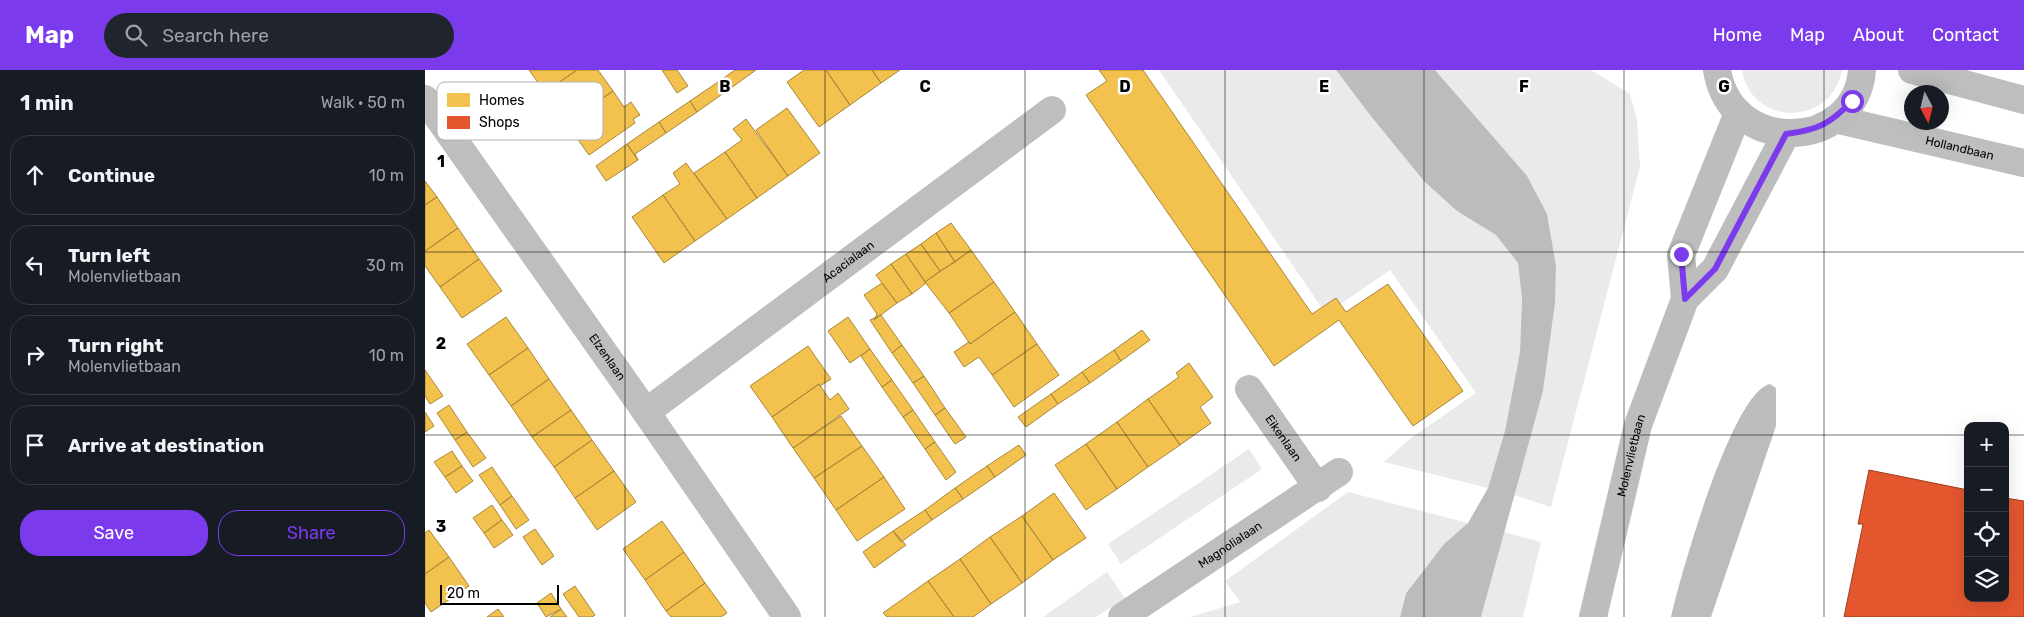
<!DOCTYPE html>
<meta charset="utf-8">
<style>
body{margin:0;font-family:Rubik,sans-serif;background:#20242c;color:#f1f3f6}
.controls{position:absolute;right:15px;bottom:15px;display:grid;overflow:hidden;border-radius:10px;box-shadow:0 5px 20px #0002}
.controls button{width:45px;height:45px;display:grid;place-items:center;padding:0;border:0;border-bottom:1px solid #363941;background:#171b24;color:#f1f3f6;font:25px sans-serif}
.compass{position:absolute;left:1479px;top:15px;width:45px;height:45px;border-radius:50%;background:#171b24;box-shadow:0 5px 20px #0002;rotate:173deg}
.scale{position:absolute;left:15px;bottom:12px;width:119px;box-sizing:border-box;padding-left:5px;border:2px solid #000;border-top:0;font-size:14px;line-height:18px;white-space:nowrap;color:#000;-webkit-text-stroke:4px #fff;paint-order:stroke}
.stop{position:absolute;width:15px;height:15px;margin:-11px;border:4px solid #7c3aed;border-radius:50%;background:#fff}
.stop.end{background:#7c3aed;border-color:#fff;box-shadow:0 1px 5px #0008}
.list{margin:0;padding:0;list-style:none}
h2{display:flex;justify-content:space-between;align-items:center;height:65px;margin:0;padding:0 20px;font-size:21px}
h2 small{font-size:16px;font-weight:400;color:#9ea1a6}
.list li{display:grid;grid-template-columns:32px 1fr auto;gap:15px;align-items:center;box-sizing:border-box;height:80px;margin:0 10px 10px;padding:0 10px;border:1px solid #363941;border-radius:20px}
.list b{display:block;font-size:19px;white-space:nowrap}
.list p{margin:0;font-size:16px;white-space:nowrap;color:#9ea1a6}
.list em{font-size:16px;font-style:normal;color:#9ea1a6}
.actions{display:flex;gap:10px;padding:15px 20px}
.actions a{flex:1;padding:11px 0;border:1px solid #7c3aed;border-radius:20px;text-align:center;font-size:18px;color:#7c3aed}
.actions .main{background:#7c3aed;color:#fff}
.icon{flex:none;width:28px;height:28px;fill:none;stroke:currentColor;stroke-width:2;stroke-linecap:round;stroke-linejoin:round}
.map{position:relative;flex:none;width:1599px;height:547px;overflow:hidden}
header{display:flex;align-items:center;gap:30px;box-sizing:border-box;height:70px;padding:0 25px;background:#7c3aed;color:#fff}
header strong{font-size:24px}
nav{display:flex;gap:28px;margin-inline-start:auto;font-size:18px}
.search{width:350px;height:45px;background:#20242c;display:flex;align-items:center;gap:12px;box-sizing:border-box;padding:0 18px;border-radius:28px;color:#9ea1a6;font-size:19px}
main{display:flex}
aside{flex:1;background:#171b24}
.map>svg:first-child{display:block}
</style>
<header>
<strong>Map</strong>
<div class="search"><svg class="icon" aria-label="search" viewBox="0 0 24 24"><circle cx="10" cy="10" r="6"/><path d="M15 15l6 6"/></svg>Search here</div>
<nav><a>Home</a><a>Map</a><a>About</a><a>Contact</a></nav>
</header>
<main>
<aside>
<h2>1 min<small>Walk · 50 m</small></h2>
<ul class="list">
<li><svg class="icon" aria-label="ahead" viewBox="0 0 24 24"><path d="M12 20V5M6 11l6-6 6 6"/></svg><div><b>Continue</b></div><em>10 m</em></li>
<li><svg class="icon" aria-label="left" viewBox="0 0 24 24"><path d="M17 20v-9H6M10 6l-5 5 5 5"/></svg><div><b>Turn left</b><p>Molenvlietbaan</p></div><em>30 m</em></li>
<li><svg class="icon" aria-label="right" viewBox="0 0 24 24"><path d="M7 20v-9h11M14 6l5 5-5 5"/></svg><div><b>Turn right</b><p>Molenvlietbaan</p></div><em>10 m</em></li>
<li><svg class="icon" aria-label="arrive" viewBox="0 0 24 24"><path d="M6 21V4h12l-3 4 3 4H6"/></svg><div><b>Arrive at destination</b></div></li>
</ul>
<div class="actions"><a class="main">Save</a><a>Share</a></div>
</aside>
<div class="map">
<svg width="1599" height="547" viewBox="0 0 1599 547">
<rect width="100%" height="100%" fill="#fff"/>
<path fill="#eaeaea" d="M734,0H911L945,45L1032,141L1071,164L1093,193L1097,229L1095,282L1080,361L1063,418L959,392L986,368L1051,323L965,200L901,244Z
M1010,0H1166L1205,24L1212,50L1215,97L1126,437L1089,425L1118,321L1130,233L1131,196L1025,17Z
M1317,0H1417C1407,57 1326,57 1317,0Z
M824,379L837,399L696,494L683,474Z
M923,422L1043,453L1019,474L981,522L975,547H765L815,532L800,511Z
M1079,462L1116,472L1098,547H1056Z
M682,502L700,528L671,547H618Z"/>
<path fill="#bcbcbc" d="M911,0H1010L1102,106L1122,144L1131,196L1130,233L1118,321L1056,547H975L981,523L1019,474L1043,453L1063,418L1080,361L1095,282L1097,229L1093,193L1071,165L1032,141L999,111L945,45Z
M1345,314L1351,318V356L1286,547H1246C1255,507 1307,322 1345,314Z"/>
<path fill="#f2c14e" stroke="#a98737" d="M104,0H152L120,22Z
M152,0H173L188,21L141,53L120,22Z
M237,0H252L263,16L252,23Z
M310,0H331L303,20L296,10Z
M379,0H401L425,35L394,57L362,12Z
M401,0H447L456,13L425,35Z
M447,0H475L456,13Z
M674,0H718L887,244L911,228L921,242L963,214L1038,321L988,356L914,250L849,296L661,25L682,11Z
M296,10L303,20L272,42L265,31Z
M188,21L199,37L206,32L215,45L208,49L210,53L164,85L141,53Z
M265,31L272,42L241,63L234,52Z
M362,38L395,83L363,106L331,60Z
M321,49L363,106L332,128L300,82L317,70L308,59Z
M234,52L241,63L210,84L213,90L202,74Z
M202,74L213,90L181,111L171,96Z
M300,82L332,128L302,149L269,103Z
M261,93L302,149L270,171L238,125L255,114L248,103Z
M0,111L12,127L0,135Z
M238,125L270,171L239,193L207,147Z
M12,127L33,158L0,181V135Z
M526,153L546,180L530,192L511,163Z
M33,158L54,189L15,217L0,196V181Z
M511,163L530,192L515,201L496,174Z
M496,174L515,201L500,212L481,184Z
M546,180L569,212L524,243L500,212Z
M481,184L501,213L487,224L466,194Z
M54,189L77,221L37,248L15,217Z
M466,194L487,224L472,233L451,205Z
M569,212L590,242L545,274L524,243Z
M457,213L472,233L449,250L452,244L439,225Z
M590,242L612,274L567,305L554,287L539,297L529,282L544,272L545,274Z
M456,245L477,275L467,283L445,250Z
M81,247L103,278L64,305L42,274Z
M423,247L445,279L425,293L403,261Z
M717,260L725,270L696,291L689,280Z
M612,274L634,305L589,337L567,305Z
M477,275L499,306L488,313L467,283Z
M383,276L406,309L395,316L394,314L347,347L325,316Z
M103,278L124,309L86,336L64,305Z
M445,279L467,310L457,317L436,286Z
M689,280L696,291L665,313L657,302Z
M764,293L788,327L775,337L786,353L755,375L723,329L754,307L751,303Z
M0,300L18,326L5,334L0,326Z
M657,302L665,313L633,334L626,324Z
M499,306L520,338L510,345L488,313Z
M124,309L146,340L107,367L86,336Z
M467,310L488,340L478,347L457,317Z
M394,314L405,330L413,323L424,339L368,378L347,347Z
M626,324L633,334L601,357L593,347Z
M723,329L755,375L723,397L692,352Z
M24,335L42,362L30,370L12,343Z
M520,338L541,367L530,374L510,345Z
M146,340L167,370L129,397L107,367Z
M488,340L510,372L500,379L478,347Z
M0,342L9,356L0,362Z
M416,346L437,376L389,408L368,378Z
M692,352L723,397L692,419L661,374Z
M42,362L61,388L48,397L30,370Z
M167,370L189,401L150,428L129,397Z
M510,372L531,402L521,410L500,379Z
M661,374L692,419L661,440L630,395Z
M594,375L601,385L570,407L562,396Z
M437,376L459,407L411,440L389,408Z
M27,381L37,396L20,407L9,392Z
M37,396L48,411L31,423L20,407Z
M562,396L570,407L538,429L530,418Z
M67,397L87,426L75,435L54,405Z
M189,401L211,432L172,460L150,428Z
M459,407L480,439L432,471L411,440Z
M530,418L538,429L507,450L500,440Z
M629,423L661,468L628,490L597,446Z
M87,426L104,450L91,459L75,435Z
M67,435L77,450L59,463L48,448Z
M500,440L507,450L476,472L468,461Z
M597,446L628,490L597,513L565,467Z
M77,450L88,465L69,478L59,463Z
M237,451L259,482L220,510L198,479Z
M110,459L129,486L117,495L98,467Z
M4,460L24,487L0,504V463Z
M468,461L481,475L449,498L438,482Z
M565,467L597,513L566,534L535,489Z
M259,482L280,513L241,541L220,510Z
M24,487L44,516L6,542L0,533V504Z
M535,489L566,534L548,547H529L503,511Z
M503,511L529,547H462L458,543Z
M280,513L302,543L296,547H246L241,541Z
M150,516L170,545L167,547H154L138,524Z
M126,523L136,539L121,547L112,533Z
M73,539L79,547H62Z
M136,539L142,547H125Z"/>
<path fill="#e4572e" stroke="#a03d20" d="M1444,400L1543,420V528H1580V428L1599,431V547H1419L1438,454H1433Z"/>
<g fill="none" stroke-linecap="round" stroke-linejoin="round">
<g stroke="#bebebe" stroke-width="28">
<path d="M1487,0L1599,30"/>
<path id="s1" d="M0,29L221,342L362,547"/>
<path id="s2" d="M1410,49L1599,93"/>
<path id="s3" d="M824,319L893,418"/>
<path id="s4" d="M221,342L627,40"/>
<path id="s5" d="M697,547L914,402"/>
</g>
<g stroke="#bdbdbd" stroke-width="28">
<path d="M1292,0C1306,87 1431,81 1437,0"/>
<path d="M1260,229L1256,185L1313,43"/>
<path id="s6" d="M1168,547L1213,355L1260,229L1290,199L1361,64"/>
</g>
</g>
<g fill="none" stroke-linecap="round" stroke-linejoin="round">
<path stroke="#7c3aed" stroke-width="6" d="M1256,184L1260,229L1290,199L1361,64C1393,60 1405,54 1427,31"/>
</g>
<path fill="none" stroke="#000" stroke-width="1" stroke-opacity="0.55" d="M200,0V547M400,0V547M600,0V547M800,0V547M999,0V547M1199,0V547M1399,0V547M0,182H1599M0,365H1543M1580,365H1599"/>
<g text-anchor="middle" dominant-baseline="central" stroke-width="5" stroke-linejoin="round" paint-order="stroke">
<g font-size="12" fill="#000" stroke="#fff">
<text stroke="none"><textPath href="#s2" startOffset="128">Hollandbaan</textPath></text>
<text stroke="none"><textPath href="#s4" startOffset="252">Acacialaan</textPath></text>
<text stroke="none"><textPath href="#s1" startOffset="316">Elzenlaan</textPath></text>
<text stroke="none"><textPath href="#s3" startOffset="60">Eikenlaan</textPath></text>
<text stroke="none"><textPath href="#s6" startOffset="166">Molenvlietbaan</textPath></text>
<text stroke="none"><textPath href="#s5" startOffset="130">Magnolialaan</textPath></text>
</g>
</g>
<rect x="12" y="12" width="166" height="58" rx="8" fill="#fff" stroke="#b2b2b2" stroke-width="1"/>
<rect x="22" y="23" width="23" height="14" fill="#f2c14e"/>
<rect x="22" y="46" width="23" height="13" fill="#e4572e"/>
<g font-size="14" fill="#000">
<text x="54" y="35">Homes</text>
<text x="54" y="57">Shops</text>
</g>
<g font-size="16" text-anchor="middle" font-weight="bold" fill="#000" stroke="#fff" stroke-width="5" stroke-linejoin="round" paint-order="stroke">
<text x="300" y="22">B</text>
<text x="500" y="22">C</text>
<text x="700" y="22">D</text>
<text x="899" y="22">E</text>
<text x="1099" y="22">F</text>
<text x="1299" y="22">G</text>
<text x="16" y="97">1</text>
<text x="16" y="279">2</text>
<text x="16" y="462">3</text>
</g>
</svg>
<div class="controls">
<button>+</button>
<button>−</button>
<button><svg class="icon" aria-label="locate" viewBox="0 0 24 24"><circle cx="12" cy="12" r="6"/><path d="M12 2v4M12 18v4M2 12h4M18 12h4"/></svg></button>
<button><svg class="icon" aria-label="layers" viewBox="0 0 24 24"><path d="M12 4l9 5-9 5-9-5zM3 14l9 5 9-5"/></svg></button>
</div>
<svg class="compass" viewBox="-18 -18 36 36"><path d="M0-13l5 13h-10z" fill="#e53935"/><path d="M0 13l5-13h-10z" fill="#9ea1a6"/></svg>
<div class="scale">20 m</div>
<div class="stop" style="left:1427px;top:31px"></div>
<div class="stop end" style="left:1256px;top:184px"></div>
</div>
</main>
